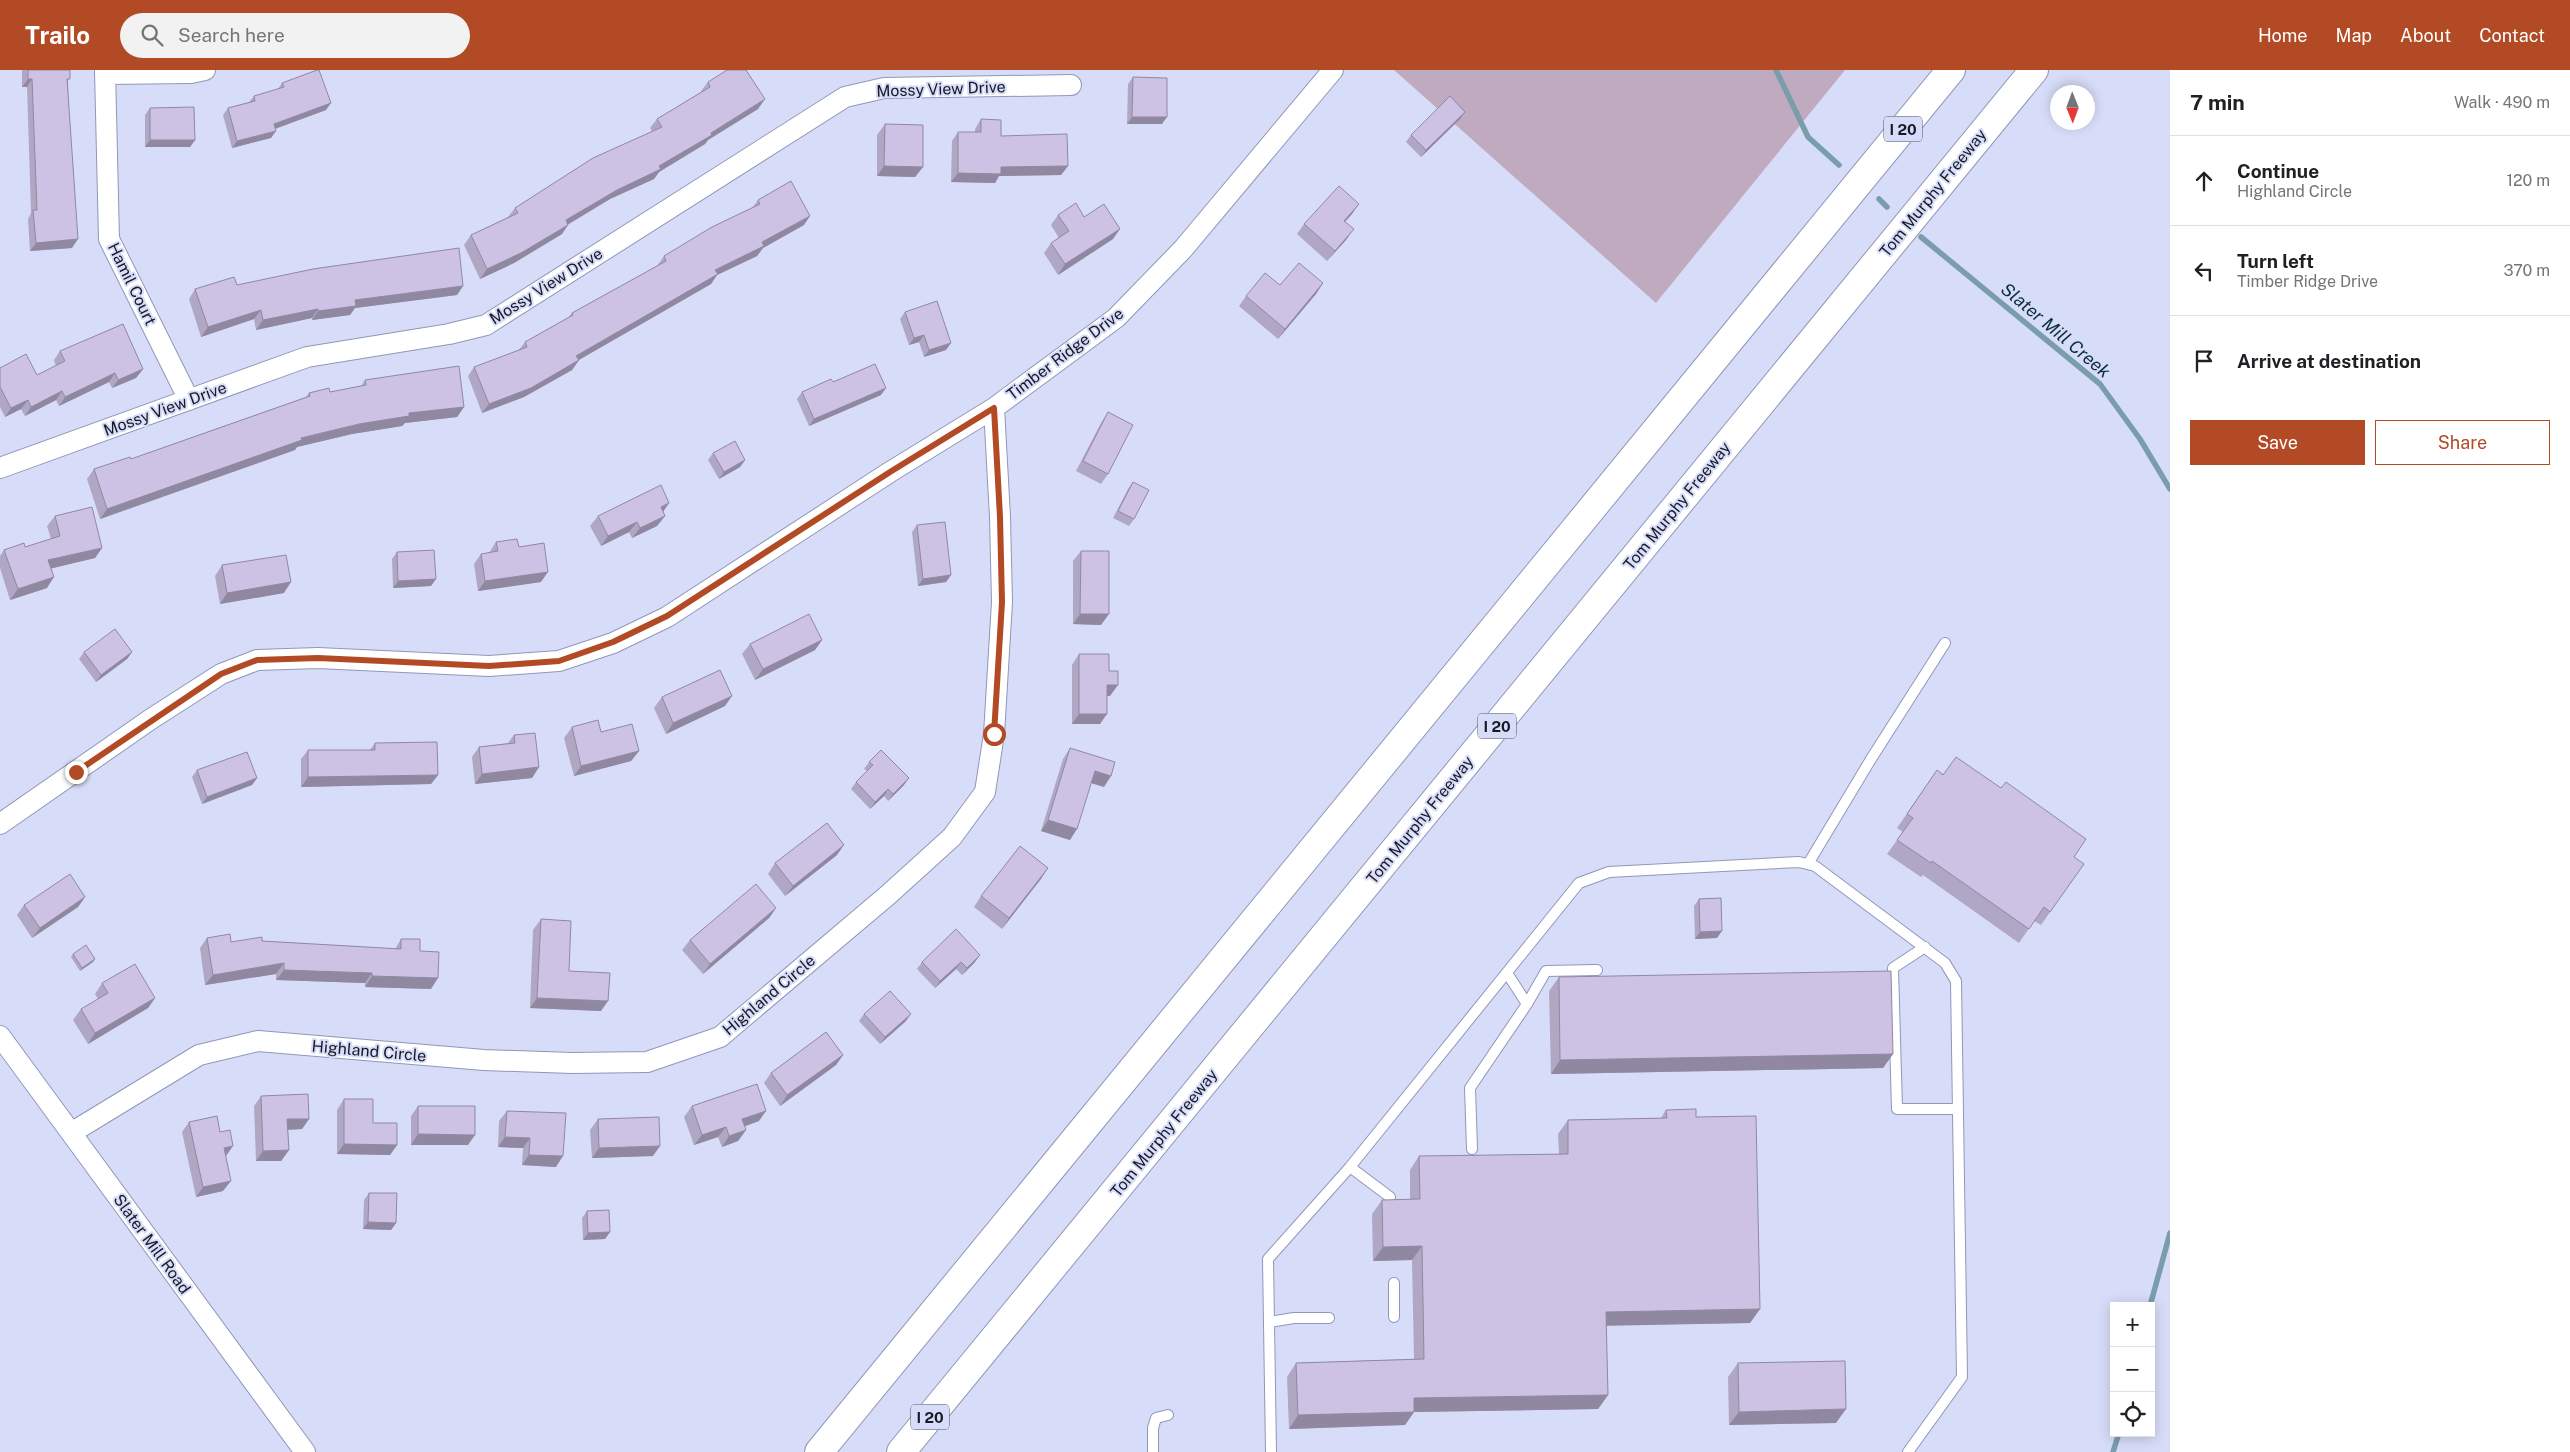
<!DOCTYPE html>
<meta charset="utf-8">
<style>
body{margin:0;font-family:"Public Sans",sans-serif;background:#f2f2f2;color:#202124}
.controls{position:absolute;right:15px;bottom:15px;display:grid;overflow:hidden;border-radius:0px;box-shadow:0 2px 12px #0003}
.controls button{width:45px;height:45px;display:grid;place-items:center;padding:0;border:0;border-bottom:1px solid #e0e0e0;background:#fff;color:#202124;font:25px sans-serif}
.compass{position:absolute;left:2050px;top:15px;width:45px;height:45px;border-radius:50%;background:#fff;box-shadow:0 2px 12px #0003;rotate:179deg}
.stop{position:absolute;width:15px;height:15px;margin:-11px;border:4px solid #b24b25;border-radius:50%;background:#fff}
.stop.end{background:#b24b25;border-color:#fff;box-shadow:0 1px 5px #0008}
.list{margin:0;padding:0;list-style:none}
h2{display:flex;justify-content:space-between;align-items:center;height:65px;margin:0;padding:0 20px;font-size:21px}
h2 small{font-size:16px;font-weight:400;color:#757577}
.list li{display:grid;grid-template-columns:32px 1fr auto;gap:15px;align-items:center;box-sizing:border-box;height:90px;padding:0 20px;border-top:1px solid #e0e0e0}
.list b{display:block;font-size:19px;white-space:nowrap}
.list p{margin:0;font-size:16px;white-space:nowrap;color:#757577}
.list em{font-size:16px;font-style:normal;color:#757577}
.actions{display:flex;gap:10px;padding:15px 20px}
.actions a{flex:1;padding:11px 0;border:1px solid #b24b25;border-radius:0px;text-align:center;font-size:18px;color:#b24b25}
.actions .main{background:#b24b25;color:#fff}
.icon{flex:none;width:28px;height:28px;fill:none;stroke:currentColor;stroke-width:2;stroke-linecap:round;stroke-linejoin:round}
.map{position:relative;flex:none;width:2170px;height:1382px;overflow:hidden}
header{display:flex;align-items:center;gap:30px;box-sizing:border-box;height:70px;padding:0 25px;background:#b24b25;color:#fff}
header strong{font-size:24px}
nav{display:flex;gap:28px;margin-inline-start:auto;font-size:18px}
.search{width:350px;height:45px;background:#f2f2f2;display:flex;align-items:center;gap:12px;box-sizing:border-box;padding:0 18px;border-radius:28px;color:#757577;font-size:19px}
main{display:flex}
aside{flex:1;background:#fff}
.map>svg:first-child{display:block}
</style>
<header>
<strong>Trailo</strong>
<div class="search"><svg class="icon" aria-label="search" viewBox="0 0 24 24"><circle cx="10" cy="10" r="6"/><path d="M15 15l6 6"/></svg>Search here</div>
<nav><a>Home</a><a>Map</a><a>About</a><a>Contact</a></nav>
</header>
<main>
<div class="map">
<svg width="2170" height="1382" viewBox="0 0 2170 1382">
<rect width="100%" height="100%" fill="#d7ddf9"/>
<path fill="#bfaabf" d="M1394,0H1845L1656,233Z"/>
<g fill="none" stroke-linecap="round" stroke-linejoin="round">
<path stroke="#7a9dac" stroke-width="5.5" d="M1776,0L1808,67L1839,95
M1879,129L1887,137
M1921,167L2100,314L2140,369L2170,419
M2150,1236L2170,1163
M2113,1382L2119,1363"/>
<defs>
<path id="service" d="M1808,794L1871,689L1945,573
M1925,877L1893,898L1897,1039H1958
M1527,934L1546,901L1597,900
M1472,1079L1470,1018L1527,934L1507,903
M1350,1097L1390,1127
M1394,1213V1247
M1269,1252L1294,1248H1329
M1153,1382V1358L1156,1348L1168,1345
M1271,1382L1268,1189L1350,1097L1579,813L1609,802L1799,792L1815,796L1945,893L1956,911L1962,1307L1908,1382"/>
<path id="minor" d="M105,0L109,169L189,330
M105,4L191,3L205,0
M0,398L307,287L449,264L486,255L845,27L884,18L1071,15
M0,754L151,649L221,604L257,590L318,588L489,596L559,591L613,573L667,547L890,402L994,338L1116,248L1183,179L1333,0
M0,966L305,1382
M71,1063L199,985L258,971L484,990L572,993L647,992L720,967L888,825L952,767L985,722L994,664L1002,532L1000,447L994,338"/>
<path id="motorway" d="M819,1382L1951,0
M901,1382L2034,0"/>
</defs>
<use href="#service" stroke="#9097b8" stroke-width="12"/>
<use href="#minor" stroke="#9097b8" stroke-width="22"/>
<use href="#motorway" stroke="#9097b8" stroke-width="30"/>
<use href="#service" stroke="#fff" stroke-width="10"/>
<use href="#minor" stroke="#fff" stroke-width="20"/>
<use href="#motorway" stroke="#fff" stroke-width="28"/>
</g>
<path fill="#b0a7c4" d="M22,0H70L68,12L72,178L30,181L28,149L31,143L27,17H22Z
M1133,7L1162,54H1127L1128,14Z
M708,12L758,39L708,70L705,74L659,102L654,109L610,129L568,154L562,164L514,193L480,209L464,175L471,165L508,147L515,138L652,61L650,58L657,49L701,22V21Z
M282,13L326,40L275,59L271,68L232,78L223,45L228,38L249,32L254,26L278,19Z
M150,38L195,70L190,77H145V45Z
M981,49L1001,66L1068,96L1061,105L999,106L995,113L951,112L952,71L958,62H975V59Z
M1460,49L1421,87L1406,72L1411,65Z
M885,54L923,97L915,107L877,106V65Z
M758,130L804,155L763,178L757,186L717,205L711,214L579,290L572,300L524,327L482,343L468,306L474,297L519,280L525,272L569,247L572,243L657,196L664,186L752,138Z
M1352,144L1345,152L1346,170L1327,191L1297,164L1304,154Z
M1058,145L1084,147L1113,169L1058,205L1044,183L1051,173L1059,168L1051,155Z
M1323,213L1316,224L1278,269L1239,236L1246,226L1280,215Z
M237,215L463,216L457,225L355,238L350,245L312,250V248L256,260L254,249L201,267L189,229L195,219Z
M905,242L946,280L924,287L919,272L909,275L900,249Z
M60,281L143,299L136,308L112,318L109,312L59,336L56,330L25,346L21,339L5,347L0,337V298L37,305L56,296L54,290Z
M365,310L464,337L457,347L405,353L402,356L352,364L297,377L295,380L100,449L87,409L94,399L131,389L306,327L309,323L330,322L361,316Z
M833,312L881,325L809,356L797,329L802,322Z
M1108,342V404L1101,414L1076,401L1101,353Z
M713,383L745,390L740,397L719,409L708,390Z
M1133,412L1134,449L1129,456L1113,448L1128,419Z
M669,433L663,442L665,446L657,456L632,468L629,462L601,476L590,456L598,446Z
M55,446L102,478L95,488L51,498L47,518L10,530L0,498V486L4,480L25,477L51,469L47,456Z
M917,455L951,505L946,512L918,516L912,462Z
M496,472L541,512L478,521L474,494L481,484L489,483Z
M1081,481L1101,555L1073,554V491Z
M397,482L431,516L393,518L392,489Z
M222,495L284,523L220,534L215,506Z
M822,570L815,580L755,610L742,584L750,574Z
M84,582H132L127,589L96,612L79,589Z
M1079,584L1109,601L1110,626H1107L1100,654H1072V595Z
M662,627L725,636L666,664L654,638Z
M572,657L601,662L639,681L631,691L574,706L564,668Z
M514,665L539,697L532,708L475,714L472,687L479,677L508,673Z
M375,673L438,705L431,714L301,717V689L308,680H370Z
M1070,678L1104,717L1091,713L1070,770L1041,761L1063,689Z
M869,692L904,715L888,731L884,726L870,739L851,719L856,712L867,701L864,699Z
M197,700L257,708L252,715L202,734L192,707Z
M1937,700L2084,794L2041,855L2034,851L2019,873L1923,805L1921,807L1887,784L1903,762L1897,758Z
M837,785L785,826L768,804L775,793Z
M1048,798L1002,859L974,837L981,826Z
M85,827L78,837L32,868L17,845L24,835Z
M1699,829L1717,868L1695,869L1694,836Z
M776,838L769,848L703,904L682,880L690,870Z
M541,849L569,901L601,941L530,938L533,860Z
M207,868L231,872L262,871L395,879L401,869L420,881L431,919L365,917V913L276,910V904L205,915L200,878Z
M73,884L95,889L93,892L80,901L71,887Z
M922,892H975L962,905L956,899L935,918L917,899Z
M1559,907L1893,984L1883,998L1551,1004L1549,921Z
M102,913L155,928L148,938L88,974L73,950L81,939L98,929L95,924Z
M864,944L906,951L880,974L859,951Z
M843,985L836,995L780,1036L764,1013L771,1003Z
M261,1026L309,1049L302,1059L288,1060L289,1080L281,1091H256L254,1036Z
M344,1029L373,1053L397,1075L390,1085L337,1084V1040Z
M418,1036L468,1075H411V1046Z
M692,1036L759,1051L744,1056L746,1060L738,1071L722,1077L718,1067L694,1075L684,1047Z
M1666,1040L1696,1047L1760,1239L1750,1253L1606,1255L1608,1325L1598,1339L1414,1342L1405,1355L1289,1359L1287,1307L1296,1293L1414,1289L1412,1190L1373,1191L1372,1144L1382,1130H1410V1100L1419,1086L1559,1084L1558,1064L1568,1050L1661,1048Z
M507,1041L556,1097L522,1095L523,1078L498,1077L499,1051Z
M598,1049L653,1086L592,1088L590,1060Z
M189,1052L223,1121L196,1127L182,1062Z
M369,1123L396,1153L391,1160L363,1159L364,1130Z
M587,1141L610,1162L605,1169L583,1170L582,1148Z
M1738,1293L1836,1353L1729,1355L1728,1307Z"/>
<path fill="#9088a0" d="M28,9H32L27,17H22Z
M765,29L758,39L708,70L705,74L659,102L654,109L610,129L559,160L566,150L659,96Z
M331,33L326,40L269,61L274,54Z
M1465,42L1460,49L1421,87L1426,80Z
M1132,47H1167L1162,54H1127Z
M276,61L271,68L232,78L237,71Z
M150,70H195L190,77H145Z
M884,96L923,97L915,107L877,106Z
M1068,96L1061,105L999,106L995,113L951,112L958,103L1001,97Z
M1359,134L1352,144L1336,161L1344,151Z
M810,146L804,155L763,178L757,186L717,205L711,214L570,295L576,286L715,200L762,172Z
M568,155L562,164L514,193L480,209L487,199Z
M1120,159L1113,169L1058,205L1065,194Z
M1354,159L1346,170L1327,191L1335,181Z
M78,169L72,178L30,181L36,173Z
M1323,213L1316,224L1278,269L1285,259Z
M463,216L457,225L355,238L350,245L312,250L318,241L355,230Z
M318,239L312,248L256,260L263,250Z
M261,240L254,249L201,267L208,257Z
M924,265L919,272L909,275L914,268Z
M951,273L946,280L924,287L929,280Z
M579,290L572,300L524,327L482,343L489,334Z
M143,299L136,308L112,318L118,310Z
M115,303L109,312L59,336L65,327Z
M886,318L881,325L809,356L814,349Z
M62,321L56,330L25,346L31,337Z
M28,330L21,339L5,347L11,338Z
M464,337L457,347L405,353L402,356L352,364L297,377L295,380L100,449L107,439L301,368L409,343Z
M745,390L740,397L719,409L724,402Z
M669,433L662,443L661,437Z
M665,446L657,456L632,468L640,458Z
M637,452L629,462L601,476L608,466Z
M102,478L95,488L41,501L48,490Z
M548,502L541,512L478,521L485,511Z
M951,505L946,512L918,516L923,509Z
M54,507L47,518L10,530L18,519Z
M436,509L431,516L393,518L398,511Z
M291,512L284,523L220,534L227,523Z
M1080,544H1109L1101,555L1073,554Z
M822,570L815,580L755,610L763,599Z
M132,582L127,589L96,612L101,605Z
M1107,615H1118L1110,626H1100Z
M732,626L725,636L666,664L673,653Z
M1079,644H1107L1100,654H1072Z
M639,681L631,691L574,706L581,696Z
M539,697L532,708L475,714L482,704Z
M1095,701L1111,706L1104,717L1088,712Z
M438,705L431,714L301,717L308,707Z
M257,708L252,715L202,734L207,727Z
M909,708L904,715L888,731L893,724Z
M888,719L884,726L870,739L875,732Z
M1048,750L1077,759L1070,770L1041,761Z
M844,775L837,785L785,826L793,816Z
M1048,798L1041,809L1002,859L1009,848Z
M85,827L78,837L32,868L40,858Z
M776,838L769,848L703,904L710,894Z
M1722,861L1717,868L1695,869L1700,862Z
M980,885L975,892L962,905L967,898Z
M95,889L93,892L80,901L82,898Z
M961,892L956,899L935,918L940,911Z
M284,893L276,904L205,915L213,905Z
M284,900L372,903L365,913L276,910Z
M372,906L438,908L431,919L365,917Z
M155,928L148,938L88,974L95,963Z
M537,928L608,931L601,941L530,938Z
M911,944L906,951L880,974L885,967Z
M1893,984L1883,998L1551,1004L1560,990Z
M843,985L836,995L780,1036L787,1025Z
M766,1041L759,1051L735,1060L742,1049Z
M287,1049H309L302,1059L280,1060Z
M726,1057L718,1067L694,1075L702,1065Z
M746,1060L738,1071L722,1077L729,1066Z
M418,1064L475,1065L468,1075H411Z
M505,1067L530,1068L523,1078L498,1077Z
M344,1074L397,1075L390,1085L337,1084Z
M233,1076L226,1086L224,1078Z
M660,1076L653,1086L592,1088L599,1078Z
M289,1080L281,1091H256L263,1081Z
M529,1085L563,1086L556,1097L522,1095Z
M231,1111L223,1121L196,1127L203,1117Z
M368,1152L396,1153L391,1160L363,1159Z
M610,1162L605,1169L583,1170L588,1163Z
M1422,1176L1412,1190L1373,1191L1383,1177Z
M1760,1239L1750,1253L1597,1256L1606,1242Z
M1608,1325L1598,1339L1414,1342L1405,1355L1289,1359L1298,1345L1414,1328Z
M1846,1339L1836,1353L1729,1355L1739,1342Z"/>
<path fill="#cdc2e4" stroke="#9088a0" d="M28,0H70V9H67L78,169L36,173L33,140H37L32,9H28Z
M317,0H319L331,33L274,54L276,61L237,71L228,38L255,31L254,26L284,17L282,13Z
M727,0H746L765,29L711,63L712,65L659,96L661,99L617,120L566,150L568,155L521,183L487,199L471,165L518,143L515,138L593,88L662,57L657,49L710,17L708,12Z
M1133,7L1167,8V47H1132Z
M1450,26L1465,42L1426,80L1411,65Z
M194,37L195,70H150V38Z
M981,49L1001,50V66L1067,64L1068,96L1001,97V104L958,103V62H981Z
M885,54L923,55V97L884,96Z
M791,111L810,146L762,172L764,176L715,200L718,204L576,286L579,290L531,318L489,334L474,297L527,277L525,272L573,245L572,243L666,191L664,186L712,157L760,134L758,130Z
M1339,116L1359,134L1344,151L1354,159L1335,181L1304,154Z
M1076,133L1084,147L1104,134L1120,159L1065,194L1051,173L1069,161L1058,145Z
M459,178L463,216L355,230L356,236L318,241V239L263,250L261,240L208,257L195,219L234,207L237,215L313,199Z
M1299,193L1323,213L1285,259L1246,226L1265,203L1280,215Z
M937,231L951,273L929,280L924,265L914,268L905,242Z
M123,254L143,299L118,310L115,303L65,327L62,321L31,337L28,330L11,338L0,317V298L26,284L37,305L65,291L60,281Z
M875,294L886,318L814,349L802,322L831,309L833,312Z
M459,296L464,337L409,343V346L359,354L301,368L302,370L107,439L94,399L130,387L131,389L310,326L309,323L329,318L330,322L366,315L365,310Z
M1108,342L1133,355L1108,404L1083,391Z
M735,371L745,390L724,402L713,383Z
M1133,412L1149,420L1134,449L1118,441Z
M661,415L669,433L661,437L665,446L640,458L637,452L608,466L598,446Z
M92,437L102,478L48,490L54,507L18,519L4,480L24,473L25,477L60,466L55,446Z
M945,452L951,505L923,509L917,455Z
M517,469L519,477L544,473L548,502L485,511L481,484L498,481L496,472Z
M434,480L436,509L398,511L397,482Z
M1081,481H1109V544H1080Z
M286,485L291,512L227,523L222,495Z
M809,544L822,570L763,599L750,574Z
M115,559L132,582L101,605L84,582Z
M1079,584H1109V601H1118V615H1107V644H1079Z
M720,600L732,626L673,653L662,627Z
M598,650L601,662L632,654L639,681L581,696L572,657Z
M535,663L539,697L482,704L479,677L515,673L514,665Z
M437,672L438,705L308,707V680H375V673Z
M1070,678L1115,692L1111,706L1095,701L1077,759L1048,750Z
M881,680L909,708L893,724L888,719L875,732L856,712L873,695L869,692Z
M247,682L257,708L207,727L197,700Z
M1956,687L2001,718L2006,712L2086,769L2074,787L2084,794L2050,842L2044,837L2029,859L1932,791L1931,793L1897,770L1913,748L1907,744L1937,700L1943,705Z
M827,753L844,775L793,816L775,793Z
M1020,776L1048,798L1009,848L981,826Z
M70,804L85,827L40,858L24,835Z
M756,814L776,838L710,894L690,870Z
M1721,828L1722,861L1700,862L1699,829Z
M541,849L571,851L569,901L610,903L608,931L537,928Z
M956,859L980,885L967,898L961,892L940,911L922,892Z
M230,864L231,872L262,867V871L401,879V869H420V881L439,882L438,908L372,906V903L284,900V893L213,905L207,868Z
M86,875L95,889L82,898L73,884Z
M135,894L155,928L95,963L81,939L108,923L102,913Z
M1891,901L1893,984L1560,990L1559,907Z
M890,921L911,944L885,967L864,944Z
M826,962L843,985L787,1025L771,1003Z
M757,1014L766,1041L742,1049L746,1060L729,1066L726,1057L702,1065L692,1036Z
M308,1024L309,1049H287L289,1080L263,1081L261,1026Z
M344,1029H373V1053H397V1075L344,1074Z
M418,1036H475V1065L418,1064Z
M1696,1039V1047L1756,1046L1760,1239L1606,1242L1608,1325L1414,1328V1342L1298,1345L1296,1293L1424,1289L1422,1176L1383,1177L1382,1130L1420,1129L1419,1086L1568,1084V1050L1667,1048L1666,1040Z
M507,1041L566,1043L563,1086L529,1085L530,1068L505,1067Z
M217,1046L220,1062L230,1060L233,1076L224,1078L231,1111L203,1117L189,1052Z
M659,1047L660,1076L599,1078L598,1049Z
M369,1123H397L396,1153L368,1152Z
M609,1140L610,1162L588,1163L587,1141Z
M1845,1291L1846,1339L1739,1342L1738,1293Z"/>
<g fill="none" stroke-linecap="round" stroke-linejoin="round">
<path stroke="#b24b25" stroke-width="6" d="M76,702L221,604L257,590L318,588L489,596L559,591L613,572L667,546L890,402L994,338L1000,447L1002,532L994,664"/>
</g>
<g text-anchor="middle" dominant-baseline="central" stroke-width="4" stroke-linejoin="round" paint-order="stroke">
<g fill="#d7ddf9" stroke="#515465" stroke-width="1">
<rect x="1884" y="46.5" width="38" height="25" rx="4"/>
<rect x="1478" y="643.5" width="38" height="25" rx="4"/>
<rect x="911" y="1334.5" width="38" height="25" rx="4"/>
</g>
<g font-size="15" font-weight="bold" fill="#171925">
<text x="1903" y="59">I 20</text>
<text x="1497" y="656">I 20</text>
<text x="930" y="1347">I 20</text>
</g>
<g font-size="16" fill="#171925" stroke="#d7ddf9">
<text transform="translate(941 19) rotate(-2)">Mossy View Drive</text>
<text transform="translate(1933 123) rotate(-51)">Tom Murphy Freeway</text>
<text transform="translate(132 214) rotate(64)">Hamil Court</text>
<text transform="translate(546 216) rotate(-32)">Mossy View Drive</text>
<text transform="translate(1065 284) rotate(-37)">Timber Ridge Drive</text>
<text transform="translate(165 339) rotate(-20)">Mossy View Drive</text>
<text transform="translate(1677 436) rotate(-51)">Tom Murphy Freeway</text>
<text transform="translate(1420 750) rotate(-51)">Tom Murphy Freeway</text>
<text transform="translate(769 925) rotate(-40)">Highland Circle</text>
<text transform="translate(369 981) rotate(5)">Highland Circle</text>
<text transform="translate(1164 1063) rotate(-51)">Tom Murphy Freeway</text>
<text transform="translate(152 1174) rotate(54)">Slater Mill Road</text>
</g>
<g font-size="18" font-style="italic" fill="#0d2e3b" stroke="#d7ddf9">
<text transform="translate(2056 260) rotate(40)">Slater Mill Creek</text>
</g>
</g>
</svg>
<div class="controls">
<button>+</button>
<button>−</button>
<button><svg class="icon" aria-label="locate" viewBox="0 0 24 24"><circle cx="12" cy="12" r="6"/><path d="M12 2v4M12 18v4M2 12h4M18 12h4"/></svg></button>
</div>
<svg class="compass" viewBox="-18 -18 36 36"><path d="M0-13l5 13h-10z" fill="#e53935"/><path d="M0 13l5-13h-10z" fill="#757577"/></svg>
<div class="stop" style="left:994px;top:664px"></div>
<div class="stop end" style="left:76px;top:702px"></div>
</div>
<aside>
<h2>7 min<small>Walk · 490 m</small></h2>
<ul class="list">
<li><svg class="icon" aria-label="ahead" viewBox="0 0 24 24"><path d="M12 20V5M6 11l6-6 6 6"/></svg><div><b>Continue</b><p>Highland Circle</p></div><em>120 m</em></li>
<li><svg class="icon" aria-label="left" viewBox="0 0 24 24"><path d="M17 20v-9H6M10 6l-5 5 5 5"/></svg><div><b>Turn left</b><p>Timber Ridge Drive</p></div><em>370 m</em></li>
<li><svg class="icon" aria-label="arrive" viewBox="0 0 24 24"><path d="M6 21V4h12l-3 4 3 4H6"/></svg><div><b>Arrive at destination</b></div></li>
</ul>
<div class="actions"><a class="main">Save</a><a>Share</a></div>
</aside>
</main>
